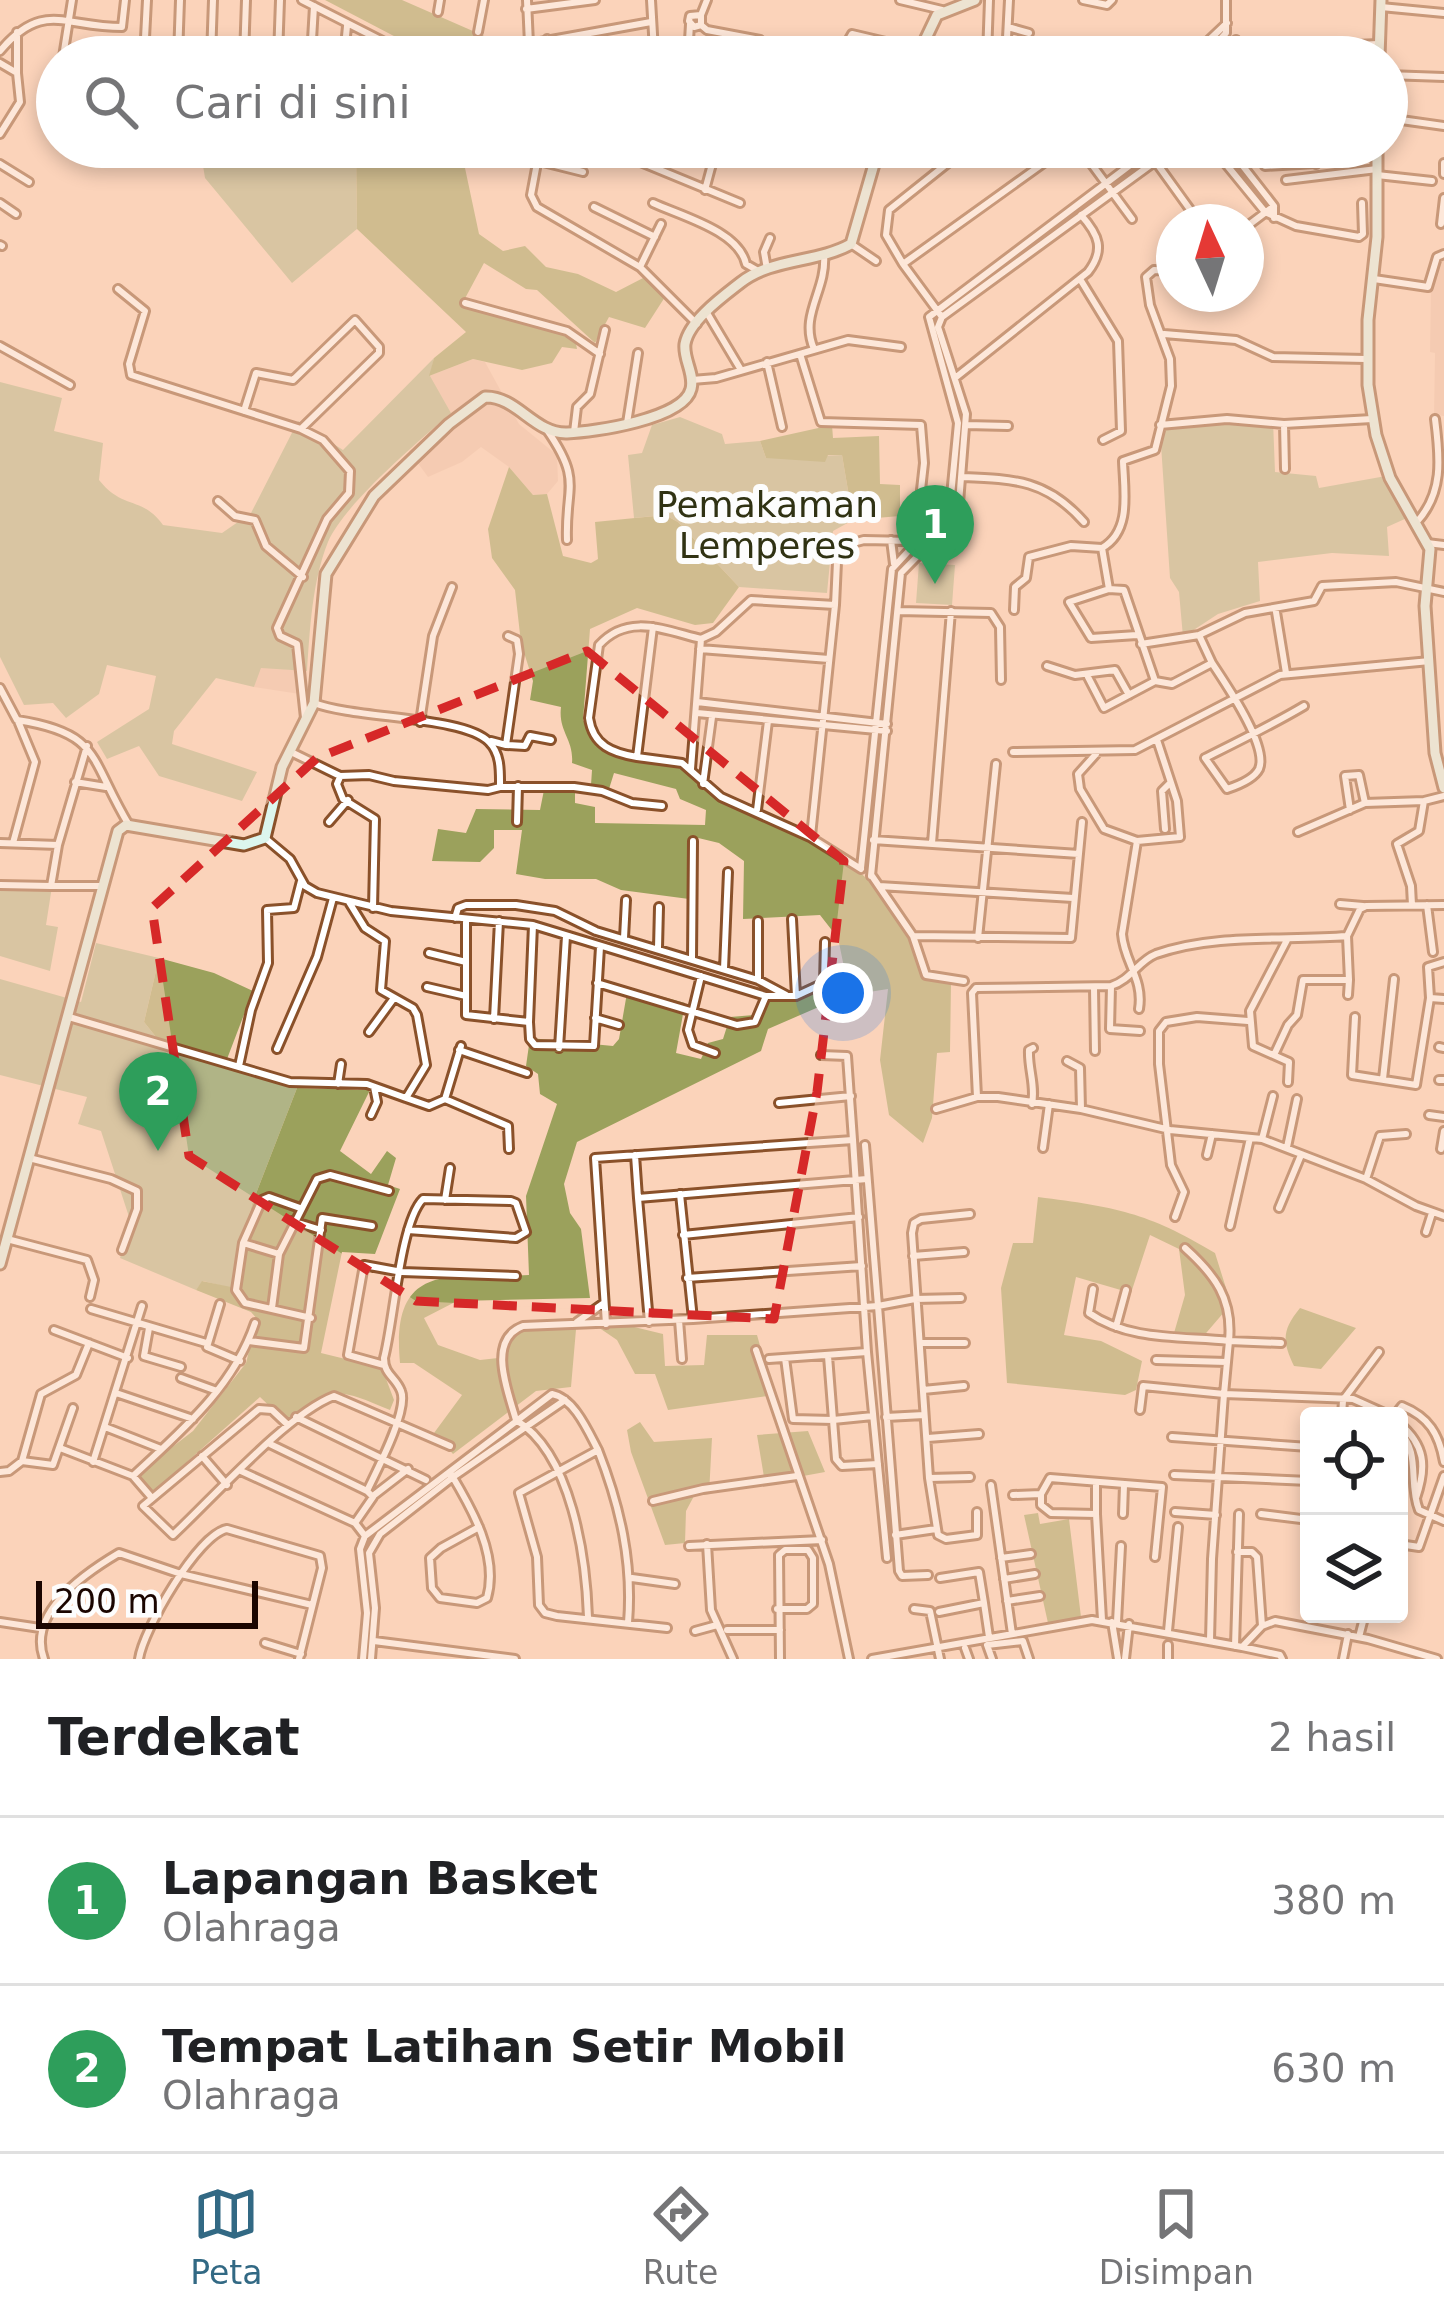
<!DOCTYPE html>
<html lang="id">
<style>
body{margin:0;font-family:"DejaVu Sans",sans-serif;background:#f6f6f6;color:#202124}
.controls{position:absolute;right:36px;bottom:36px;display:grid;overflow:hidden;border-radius:12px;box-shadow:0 6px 18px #0003}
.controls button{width:108px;height:108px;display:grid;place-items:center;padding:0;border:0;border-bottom:3px solid #e0e0e0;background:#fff;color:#202124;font:60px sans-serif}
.compass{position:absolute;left:1156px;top:204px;width:108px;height:108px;border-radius:50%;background:#fff;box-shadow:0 6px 18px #0003;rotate:356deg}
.scale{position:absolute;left:36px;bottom:30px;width:222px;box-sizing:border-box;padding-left:12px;border:6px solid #1a0500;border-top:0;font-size:33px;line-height:42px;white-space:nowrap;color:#1a0500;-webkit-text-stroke:9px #fdfdfd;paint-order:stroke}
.you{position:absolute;left:843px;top:993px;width:42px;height:42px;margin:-30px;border:9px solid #fff;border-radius:50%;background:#1a73e8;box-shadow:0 0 0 18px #1a73e833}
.badge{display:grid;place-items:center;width:78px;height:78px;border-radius:50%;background:#326984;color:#fff;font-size:39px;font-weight:700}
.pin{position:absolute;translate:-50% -99px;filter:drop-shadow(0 3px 6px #0008)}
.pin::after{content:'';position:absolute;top:63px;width:42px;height:36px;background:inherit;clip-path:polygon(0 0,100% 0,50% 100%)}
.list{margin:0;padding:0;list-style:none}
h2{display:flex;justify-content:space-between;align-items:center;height:156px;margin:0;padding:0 48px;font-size:51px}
h2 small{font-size:39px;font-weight:400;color:#757577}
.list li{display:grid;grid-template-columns:78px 1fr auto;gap:36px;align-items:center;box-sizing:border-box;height:168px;padding:0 48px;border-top:3px solid #e0e0e0}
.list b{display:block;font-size:45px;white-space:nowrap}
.list p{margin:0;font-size:39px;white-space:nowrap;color:#757577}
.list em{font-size:39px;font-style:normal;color:#757577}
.icon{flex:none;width:66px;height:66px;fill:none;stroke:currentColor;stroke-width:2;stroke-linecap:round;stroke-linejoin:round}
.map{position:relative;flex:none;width:1444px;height:1659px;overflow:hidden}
.search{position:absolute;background:#fff;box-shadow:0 6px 18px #0003;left:36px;right:36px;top:36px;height:132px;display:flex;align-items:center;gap:30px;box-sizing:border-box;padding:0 42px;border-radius:66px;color:#757577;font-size:45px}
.sheet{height:492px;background:#fff}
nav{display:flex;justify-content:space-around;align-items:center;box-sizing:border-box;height:168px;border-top:3px solid #e0e0e0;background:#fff;font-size:33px;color:#757577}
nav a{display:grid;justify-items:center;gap:6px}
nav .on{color:#326984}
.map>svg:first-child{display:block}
</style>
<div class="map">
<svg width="1444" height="1659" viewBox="0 0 1444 1659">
<rect width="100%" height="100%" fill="#fbd3ba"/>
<path fill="#eec2a9" d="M1439,256L1444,257V416L1434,415L1435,353L1430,352L1431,288Z
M473,359L485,362L519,424L557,455L558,481L547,494L533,495L509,467L481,447L462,462L428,477L409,451L451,413L429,376Z
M260,667L307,671L306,695L254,687Z"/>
<path fill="#b0b486" d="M200,147H356L357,229L292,283L205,178Z
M434,358L430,376L451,413C418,442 345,503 328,542C312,582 310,629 307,671L261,668L254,687L216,678L174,731L172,744L257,772L242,801L159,776L139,746L107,759L97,742L149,709L156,676L107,665L99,694L66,718L53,703L24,705L0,657V382L62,398L54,431L103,443L99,480C124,511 141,495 163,525L222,533L251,513L298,421L343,450Z
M680,417L722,434L725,444L760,441L766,458L842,455L853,520L833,531L827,593L739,587L678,522L665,515L634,518L628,455L642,453L652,425Z
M1273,420L1275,472L1316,476L1319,488L1386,476L1407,518L1387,527L1389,556L1332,553L1258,562L1260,601L1218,614L1183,637L1179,592L1170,578L1160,430Z
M919,563L955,565L952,605L916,603Z
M53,880L46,925L58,927L50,971L0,956V881Z
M96,943L159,958L144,1022L156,1037L274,1073L297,1088L252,1204L231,1288L203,1281L196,1290L120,1258L131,1223L101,1131L78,1124L87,1097L0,1075V979L81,1002Z"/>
<path fill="#9ba15c" d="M325,0H402L516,50L535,47L540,57H434Z
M356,147H486L465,168L479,234L503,251L525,246L546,267L578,274L616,292L645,277L665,297L645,328L609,317L595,343L537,290L526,289L484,263L462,304L575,338L577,349L562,347L552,363L522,370L473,359L429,376L434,358L466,332L357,229Z
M832,425L833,438L879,436L880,484L900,485V516L853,520L842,455H828L825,462L766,458L760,441Z
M509,467L533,495L547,494L563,556L591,563L598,559L595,522L665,515L678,522L739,587L713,623L695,625L637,608L590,629L583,720L611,753C628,757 670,759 683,767C697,775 702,790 717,798C808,844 901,863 922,979L951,983L950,1052L937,1053L932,1118L923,1143L889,1115L880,1060L888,989L844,996L768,1029L761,1051L577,1142L564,1184L570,1213L581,1229L590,1298L457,1301L424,1318L438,1345L480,1360L507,1357L513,1332L577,1318L571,1387L536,1391L453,1454L434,1433L462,1395L414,1363H400C390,1257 455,1279 529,1275L526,1196L557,1104L540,1094L538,1074L526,1066L530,1038L613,1046L619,1039L628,987L685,1003L676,1053L701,1059L708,1043L723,1039L730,1017L754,1015L775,994L846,977L838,938L820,915L743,919L744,861L719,843L690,836L689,899L621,890L596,879H545L516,874L522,830H494V848L480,862L432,861L438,829L466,833L476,809L540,810L544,790L575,791V803L595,807V823L705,825L706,810L680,799L676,789L614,773L609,789L591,785L592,770L572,763C574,739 558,732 561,707L530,700L533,681L521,643L515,590L492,558L488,529Z
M159,958L214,973L253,991L227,1059L156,1037L144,1022Z
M297,1088L370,1090L340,1151L371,1174L387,1151L396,1158L388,1185L400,1189L375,1254L342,1252L321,1353L382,1368L394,1400L390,1410C338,1388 330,1384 286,1422L260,1397L152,1493L136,1475L193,1431L246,1363L257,1319L251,1312L196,1290L202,1281L231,1287L252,1204Z
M1038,1197C1115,1207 1147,1212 1215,1253L1231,1304L1201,1339L1174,1333L1185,1295L1179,1249L1150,1235L1131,1293L1076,1277L1064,1335L1101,1341L1142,1361L1136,1390L1125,1395L1007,1383L1001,1288L1013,1243H1033Z
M1300,1308L1356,1328L1321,1369L1294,1366C1282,1341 1282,1330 1300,1308Z
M622,1324L663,1334L665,1366L704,1365L707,1335H757L774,1395L668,1410L655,1374H635L617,1340L595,1325Z
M640,1422L654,1442L712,1438L709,1494L694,1496L686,1511L685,1543L665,1545L631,1452L627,1430Z
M808,1431L825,1472L765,1483L757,1435Z
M1038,1513L1040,1524L1069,1519L1081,1617L1048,1623L1024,1515Z"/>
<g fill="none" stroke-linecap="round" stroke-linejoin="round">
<defs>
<path id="street" d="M302,0L414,57
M527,0L529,44L651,22
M900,0L942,10
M1083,0L1107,5L1112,0
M1381,7L1444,13
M526,9L595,0
M438,12L440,0
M701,15L707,0
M701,25V15L690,16L689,21L694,27L701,25L707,30L760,40
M1008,27L1029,33
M17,32V73
M478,32L484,0
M547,39L556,57
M1261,49L1379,44
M0,51C43,0 63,27 122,27L125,0
M654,51L674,50
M810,52L840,55L852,34L920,50
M63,57L72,0
M144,57L147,0
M178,57L180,0
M211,57L213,0
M244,57L246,0
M278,57L280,0
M311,57L314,6
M344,57L347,26
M377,57L379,42
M638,57L654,51L651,0
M688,57L690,24
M987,57L989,0
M1006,57L1009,0
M1191,57L1227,23
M1204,57L1226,33V0
M1231,57L1236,40
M0,63L17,73L20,102L0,134
M1387,75L1444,77
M1387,118L1444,126
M540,147L531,195L537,207L640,267L697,324
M604,147L740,203
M686,147L712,164L705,190
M1079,147L1132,219
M1145,147L1199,222
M1212,147L1265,212L1296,226L1359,237L1363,234L1362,203
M1228,147L1274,206V218
M1263,147L1265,166L1316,163
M1315,147L1316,164
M519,156L583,172
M1444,163V174
M0,164L29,182
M1377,175L1432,181
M1286,180L1377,169
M0,203L16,214
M653,203C681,216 739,231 746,264L760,272
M594,207L655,237
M1441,224L1444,198
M1246,227L1274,206
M851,244L876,261
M0,245L2,246
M903,264L886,235L889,210L968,147
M640,267L661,224
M767,269L764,252L770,238
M1080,279L1118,341L1121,431L1103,440
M1374,279L1428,287L1437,257L1444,254
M118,289L145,311L129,364L131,375L301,429L323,440L350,471L349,493L327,519L277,628L280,636L297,644L305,718
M465,303L567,331L600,354
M707,313L741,370
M942,317L1175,147
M1164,334L1236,340L1273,357L1366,359
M0,346L70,385
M814,349C799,315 827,290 824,255
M800,354L821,422L921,425L924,463L919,508
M767,362L782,427
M955,378L1088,272C1105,250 1099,235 1081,215
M692,380L716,378L848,340L901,347
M244,411L256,373L293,380L355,320L379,347V353L302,428
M627,423L638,353
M1284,424L1285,469
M966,425L1008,426
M1160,425L1227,419L1284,424L1372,419
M547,430C583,482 565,486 567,540
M574,432L577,407L590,394L605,330
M962,477C1015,479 1047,480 1084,522
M218,501L235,516L255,520L266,546L303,577
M1415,524C1444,494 1440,458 1435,419
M891,540L894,564
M1427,543L1444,545
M1102,548L1109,589L1124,590L1155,681L1172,684L1212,663C1225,683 1269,746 1259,769C1254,779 1236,786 1227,789L1205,758C1239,741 1272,725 1304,706
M1109,589L1069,602L1091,638L1137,635
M835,605L837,562L849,544L864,540L911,541
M1014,610L1015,587L1026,578L1029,557L1071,546L1102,548C1132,531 1124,491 1123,461L1155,450L1171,386L1170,359L1150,305L1146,277L1154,270L1174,271
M898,611L991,613L1000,627L1001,680
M1276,612L1286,673
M653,627L637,757L682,763L721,797L810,837L861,869
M1199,635L1212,663
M701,639L716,632L751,600L835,605L811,836
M1141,644L1199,635L1245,613L1314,601L1322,586L1396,582L1444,592
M700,649L829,659
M1047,666L1075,675L1115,670L1129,695
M1088,677L1104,708L1155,681
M0,688L17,720C102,733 89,759 129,825
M697,702L887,724
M697,713L887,731
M420,722L433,636L452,587
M491,741L506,745L519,654L517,640L508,636
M506,745L525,746L530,736L551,740
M291,752L340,776L369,775L394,781L488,790L500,787C500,771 501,754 489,742C465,716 355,719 314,703
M1013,752L1135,750L1280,675L1430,661
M1096,754L1078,774L1080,789L1104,829L1137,841L1122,934C1124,962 1144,979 1139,1009
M637,757C613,753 593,746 589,718L599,645C628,613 664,630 701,639L691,769
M340,777L337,784L343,799L375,819L373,908
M75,782L106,787
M703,784L712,717
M500,787H574L602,791L632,803L662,806
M757,810L768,721
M1350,810L1345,776L1359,775L1365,803
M329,822L348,800
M517,822L518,786
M1165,829L1162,791L1170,783
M1298,832L1365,803L1424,801L1444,796
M265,838L290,859L305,886L317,893L391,911L533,925L766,996H796
M873,840L1079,854
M1137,841L1180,837L1177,801L1157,740
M0,843L58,845L51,886H102
M13,843L35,762L18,721
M932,843L951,611
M58,845L87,746
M861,868L892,569L950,506L958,423L929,317L1154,147
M871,876L901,573L952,521L959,503L966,414L938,327L942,317L903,264L1066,147
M872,876L913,936L926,975L964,981
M0,885L51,886
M879,886L1073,898
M1340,904L1363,906
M1412,905L1411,886L1397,844L1419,831L1424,801
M1427,905L1433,952
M455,918L458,908L466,905H516L555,911L596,931L758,980L786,995
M466,919V1015L529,1022L530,1039L535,1045L594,1046L600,947
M792,919L796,996L824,983L825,942
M758,921V980
M913,936L1071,938L1082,822
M624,938L626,900
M978,938L996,764
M1287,940L1250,1011L1253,1046L1289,1062L1288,1082
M658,948L659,907
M429,953L466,962
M692,959L693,841
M724,969L728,872
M701,976L688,1030L693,1045L715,1053
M597,983L737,1025L755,1022L766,996
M1111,986L1110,1029L1140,1031
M427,987L466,996
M1094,988L1095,1051
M1348,995L1349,980
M1430,998L1444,999
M69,1017L290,1082L367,1084L406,1098L426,1065L417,1015L413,1008L381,990L385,941L365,928L349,902
M1355,1017L1352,1075L1416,1085L1430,998L1428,967L1444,962
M595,1018L619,1025
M494,1019L499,921
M529,1022L533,925
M369,1032L394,998
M1439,1047L1444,1048
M559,1048L566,936
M277,1049L317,957L333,898
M459,1050L527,1073
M821,1055L847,1056L853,1140
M1274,1055L1288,1025L1297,1015L1303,980H1349L1347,936
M1067,1061L1080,1068L1081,1109
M239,1066L251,1010L268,963L267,910L294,908L301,881
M1383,1079L1394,979
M1439,1080H1444
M338,1084L341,1064
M977,1097L972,993L976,988L1111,986C1131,980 1138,961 1156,954C1215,933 1286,941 1347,936L1360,909L1366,906L1444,905
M406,1098L429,1106L445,1099L508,1126L509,1149
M445,1099L461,1046
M779,1103L851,1096
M1032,1104C1036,1086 1028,1069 1029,1050L1033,1048
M936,1109L977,1097H998L1081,1109L1170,1130L1262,1139L1366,1179L1416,1206L1444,1216
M371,1115L377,1102L374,1087
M1429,1115L1444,1117
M1262,1139L1273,1096
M1287,1147L1297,1099
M1043,1148L1049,1104
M1441,1149L1444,1131
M635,1155L638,1198
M1207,1155L1212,1134
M29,1158L111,1179L137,1191V1209L122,1250
M1366,1179L1380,1136L1406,1134
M445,1200L450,1168
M300,1208L269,1197L262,1200L243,1243L236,1290L245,1303L311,1318
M1279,1208L1301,1155
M970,1214L921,1219L914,1223L912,1233L929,1478L938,1535L946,1539L977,1535V1512
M1175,1217L1184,1192L1171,1165L1159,1064V1031L1166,1022L1197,1017L1248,1021
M292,1221L321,1230
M1230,1226L1250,1138
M1426,1232L1432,1213
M683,1235L859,1217
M7,1239L87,1260L94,1280L90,1297
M243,1243L279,1254
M1185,1248C1215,1275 1233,1299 1229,1341L1281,1343
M913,1256L964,1252
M687,1278L862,1266
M1093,1289L1089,1313C1129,1341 1182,1336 1229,1341L1224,1394L1143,1386L1140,1410
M220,1304L207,1347L240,1361
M272,1308L279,1254L317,1179L330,1175L389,1191
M91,1309L206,1343
M693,1319L878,1306L865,1145
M679,1320L682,1359
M577,1322L604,1303
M649,1322L638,1198L867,1179
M606,1324L595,1158L853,1140L867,1352L887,1558
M1116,1327L1126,1290
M149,1328L144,1356L181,1367
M54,1330L128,1358
M249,1341L304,1348L322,1218L372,1226
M920,1343H965
M756,1350L829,1564L849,1659
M828,1356L833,1420L873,1416
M785,1358L793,1419L833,1420L836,1459L842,1466L878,1464
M769,1359L867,1352
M1156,1360L1227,1362
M384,1365L348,1355L364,1265L402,1272L516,1276
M181,1378L217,1391
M923,1390L964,1386
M116,1393L193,1419
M1342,1416L1343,1400L1379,1352
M1394,1416L1402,1406C1429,1417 1439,1434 1444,1462
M296,1417L426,1480
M886,1417L924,1415
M1399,1423C1425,1445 1427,1466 1416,1498
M288,1425L272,1410L259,1409L143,1506L173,1535C213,1498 287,1414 334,1396L450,1446
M105,1427L161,1449
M1399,1431C1421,1453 1408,1482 1419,1510L1444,1521
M1172,1437L1309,1447
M928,1438L979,1434
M270,1444L367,1491
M60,1448L133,1476L152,1498
M202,1456L227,1485
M22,1461L41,1394L76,1375L89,1343
M93,1462L142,1306
M241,1471L355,1523
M0,1472L9,1471L22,1461L53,1465L73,1408
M451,1474C472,1509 499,1556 487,1598L477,1603L440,1598L432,1588L430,1558L441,1548L479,1527
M1174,1475L1309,1481
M133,1476C181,1431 233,1388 255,1323
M929,1478L970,1477
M1096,1483V1514
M991,1485L1012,1634
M1041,1494V1505L1051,1513L1096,1514L1102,1620
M1013,1495L1041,1494L1050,1478L1162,1487L1155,1557
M373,1496L408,1469
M653,1501L703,1489L797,1476
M1175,1512L1216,1515
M1123,1514L1124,1485
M1261,1514L1309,1520
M895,1535L936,1529
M365,1536L355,1523L373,1497L367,1491C376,1472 409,1410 401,1391C396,1377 384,1375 384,1358C394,1321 400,1222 423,1199L511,1201L516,1203L526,1232L516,1238L408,1230
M707,1544L711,1610L733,1659
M1399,1544L1419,1547L1444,1476
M689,1546L822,1540
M1237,1552H1252L1257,1557L1262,1626
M1001,1558L1031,1554
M928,1575L902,1576L899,1571L878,1306L915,1299L961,1298
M632,1578L675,1584
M940,1578L979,1572L984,1603
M1004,1579L1035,1574
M1007,1601L1040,1596
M777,1609H807L813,1604V1558L808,1550H785L779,1555L780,1659
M914,1609L930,1611L940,1659
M939,1612L984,1603L989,1637
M588,1617C586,1558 572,1454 516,1420C508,1391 486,1340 523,1326L693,1319L680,1194
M0,1622L40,1628
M1112,1622L1118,1659
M1117,1622L1121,1546
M628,1623C633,1562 620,1506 598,1450L519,1493L537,1557L539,1605L545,1613L557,1616L667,1628
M727,1630H780
M695,1631L717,1625
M1168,1631L1178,1527
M1359,1637L1365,1614
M1210,1640L1212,1559L1224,1394L1353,1399L1391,1416
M374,1641L515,1659
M265,1643L301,1654
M1235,1646L1239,1514
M1242,1647L1280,1655L1282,1659
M965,1648L969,1659
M44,1659C27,1613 85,1573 119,1553L181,1574L312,1605
M139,1659C143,1630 198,1534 227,1529L320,1556L322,1568L299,1659
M363,1659L367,1613L360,1549L365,1536L552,1394C574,1398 588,1431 598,1450
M371,1659L375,1608L369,1553L380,1534L453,1477L565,1400
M872,1659L1092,1620L1242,1647L1262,1626L1275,1621L1368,1639L1437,1659
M992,1659L987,1645L1023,1641L1029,1659
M1125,1659L1129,1624
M1168,1659V1645
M1343,1659L1348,1634"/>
<path id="secondary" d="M917,57L937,15L975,0
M1379,57L1381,0
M1377,147V237L1368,320V385L1376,435L1390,478L1430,549L1425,606L1435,753L1444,788
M0,1264L118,831L126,825L244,845L265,838L282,767L314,703L326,574L374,496L449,424L485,397C517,396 534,434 567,433C594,432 684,419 691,389C695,374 683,359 685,344C689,321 722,297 740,283C771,258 817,263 851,244L879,147"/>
</defs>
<use href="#street" stroke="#8a512a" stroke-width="12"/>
<use href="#secondary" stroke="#8a512a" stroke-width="15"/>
<use href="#street" stroke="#fff" stroke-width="6"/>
<use href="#secondary" stroke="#dcf6ee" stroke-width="9"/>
</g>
<path d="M0 0H1444V1659H0ZM587,651L844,861L817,1092L774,1319L416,1301L189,1156L152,908L317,758Z" fill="#fbd3ba" fill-opacity=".55" fill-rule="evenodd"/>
<path fill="none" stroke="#d62828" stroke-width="9" stroke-dasharray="24 15" stroke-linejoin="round" d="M587,651L844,861L817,1092L774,1319L416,1301L189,1156L152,908L317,758Z"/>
<g text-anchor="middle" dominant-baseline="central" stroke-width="12" stroke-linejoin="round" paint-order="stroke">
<g font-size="36" fill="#303213" stroke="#fdfdfd">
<text x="767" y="504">Pemakaman<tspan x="767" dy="41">Lemperes</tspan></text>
</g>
</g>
</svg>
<div class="controls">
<button><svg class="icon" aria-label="locate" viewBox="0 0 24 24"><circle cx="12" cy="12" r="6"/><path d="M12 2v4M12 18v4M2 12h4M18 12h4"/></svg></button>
<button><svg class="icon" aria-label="layers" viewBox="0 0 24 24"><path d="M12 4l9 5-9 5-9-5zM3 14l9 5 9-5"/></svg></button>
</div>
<svg class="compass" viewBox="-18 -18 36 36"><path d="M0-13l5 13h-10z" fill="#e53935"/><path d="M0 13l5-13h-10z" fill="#757577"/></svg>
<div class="scale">200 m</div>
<div class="you"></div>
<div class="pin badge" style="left:935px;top:584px;background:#2e9e5b">1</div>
<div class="pin badge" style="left:158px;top:1151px;background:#2e9e5b">2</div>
<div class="search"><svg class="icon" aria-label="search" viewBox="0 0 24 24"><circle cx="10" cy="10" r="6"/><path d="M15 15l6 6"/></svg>Cari di sini</div>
</div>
<section class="sheet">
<h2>Terdekat<small>2 hasil</small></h2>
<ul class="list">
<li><span class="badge" style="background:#2e9e5b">1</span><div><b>Lapangan Basket</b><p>Olahraga</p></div><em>380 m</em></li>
<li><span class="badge" style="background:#2e9e5b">2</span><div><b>Tempat Latihan Setir Mobil</b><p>Olahraga</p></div><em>630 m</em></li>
</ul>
</section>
<nav>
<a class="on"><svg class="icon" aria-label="map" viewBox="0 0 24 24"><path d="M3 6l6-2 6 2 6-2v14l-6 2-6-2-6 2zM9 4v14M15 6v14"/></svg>Peta</a>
<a><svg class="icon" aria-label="directions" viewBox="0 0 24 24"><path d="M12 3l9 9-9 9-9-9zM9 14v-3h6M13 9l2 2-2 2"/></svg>Rute</a>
<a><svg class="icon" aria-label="saved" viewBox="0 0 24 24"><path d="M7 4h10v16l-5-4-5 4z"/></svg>Disimpan</a>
</nav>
